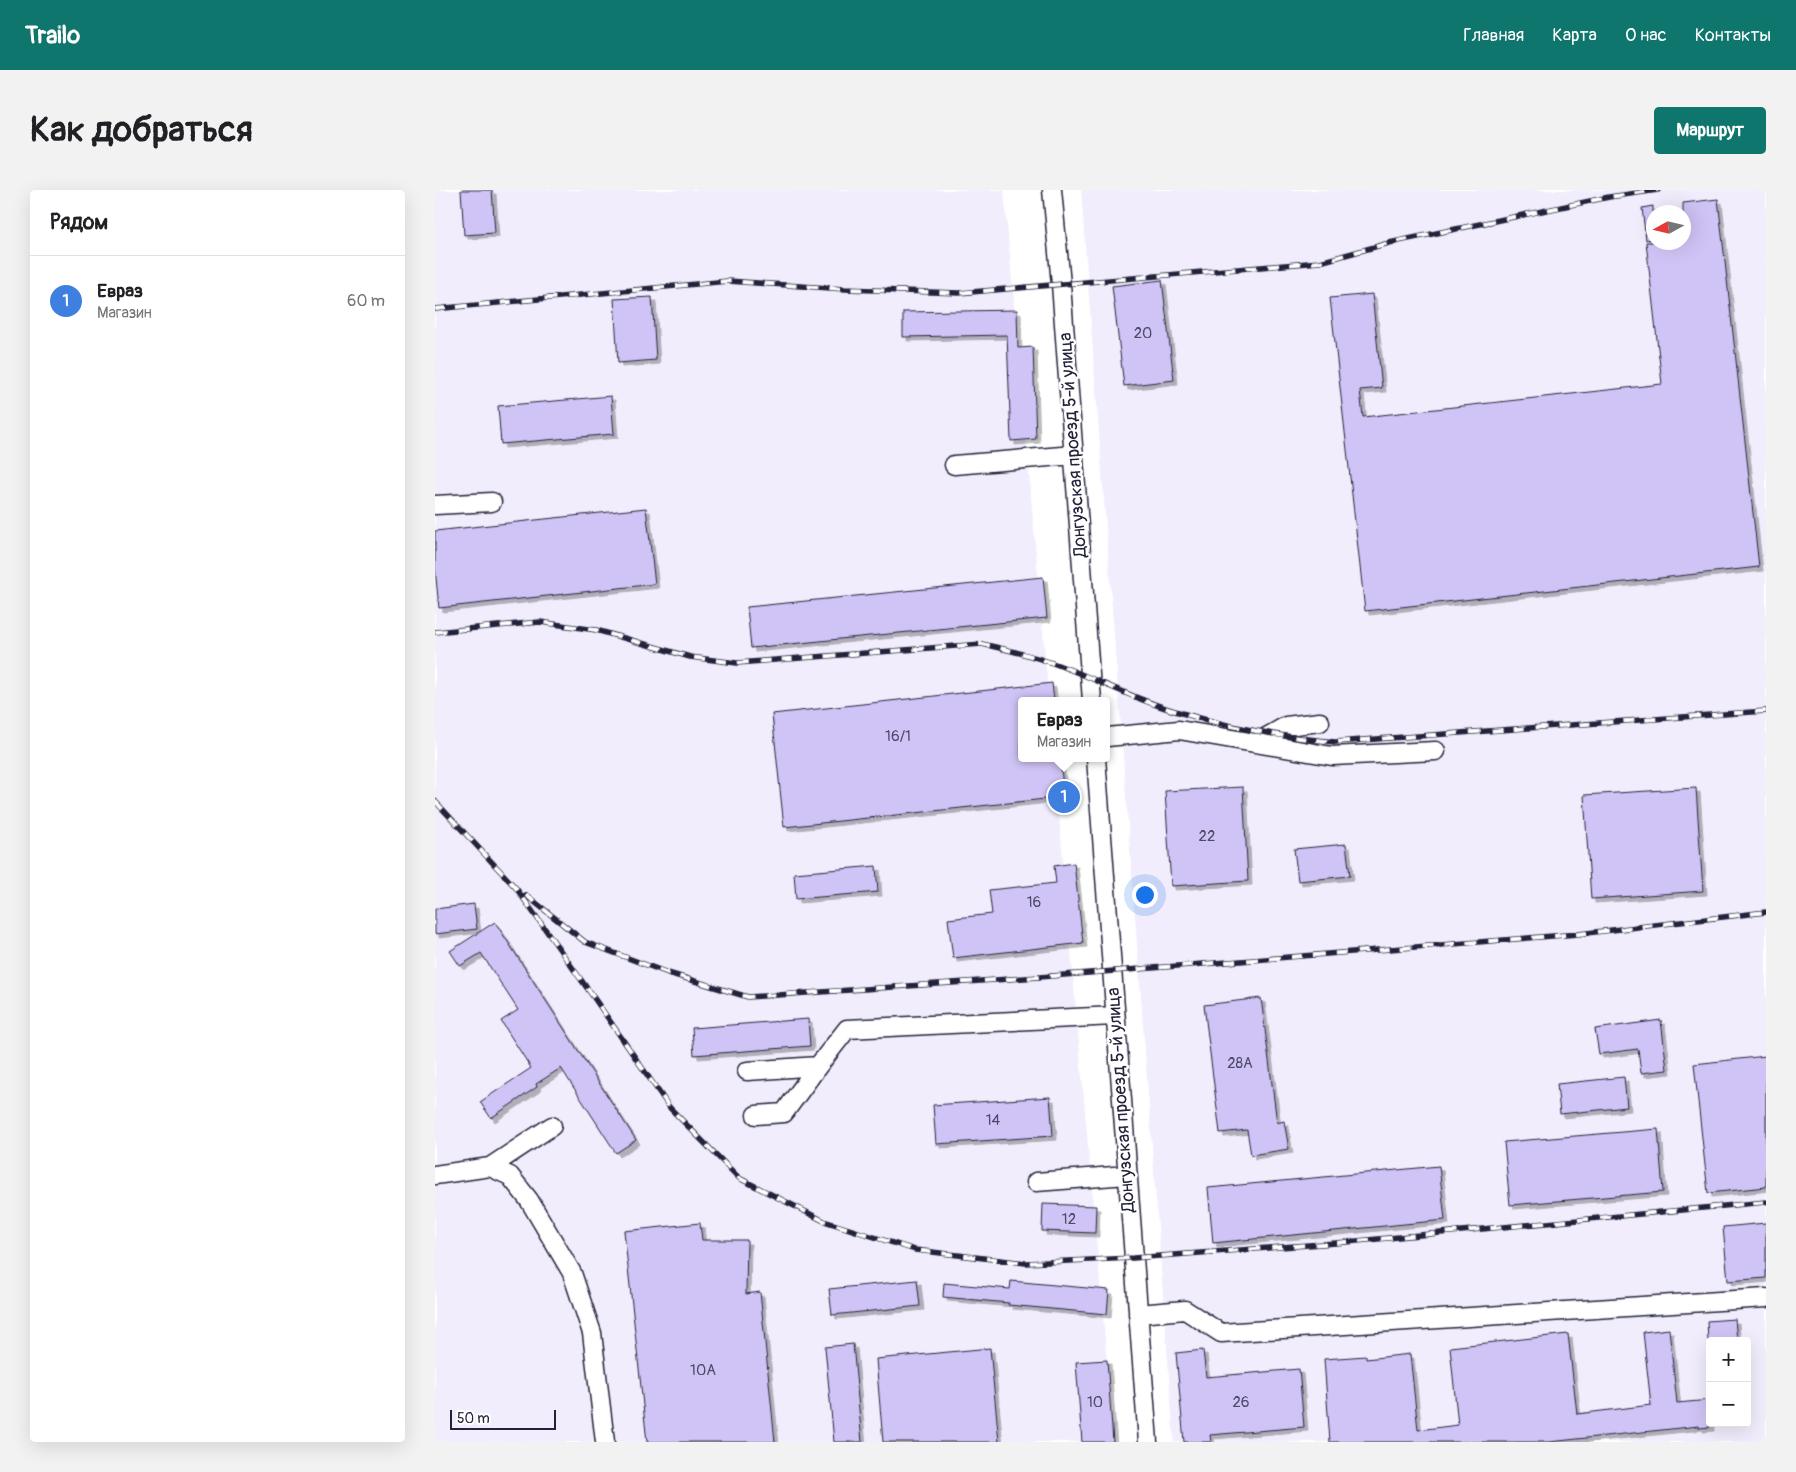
<!DOCTYPE html>
<html lang="ru">
<meta charset="utf-8">
<style>
body{margin:0;font-family:Pangolin,sans-serif;background:#f2f2f2;color:#202124}
.controls{position:absolute;right:15px;bottom:15px;display:grid;overflow:hidden;border-radius:5px;box-shadow:0 5px 20px #0002}
.controls button{width:45px;height:45px;display:grid;place-items:center;padding:0;border:0;border-bottom:1px solid #e0e0e0;background:#fff;color:#202124;font:25px sans-serif}
.compass{position:absolute;left:1211px;top:15px;width:45px;height:45px;border-radius:50%;background:#fff;box-shadow:0 5px 20px #0002;rotate:262deg}
.scale{position:absolute;left:15px;bottom:12px;width:106px;box-sizing:border-box;padding-left:5px;border:2px solid #22223b;border-top:0;font-size:14px;line-height:18px;white-space:nowrap;color:#22223b;-webkit-text-stroke:4px #fff;paint-order:stroke}
.you{position:absolute;left:709px;top:704px;width:18px;height:18px;margin:-12px;border:4px solid #fff;border-radius:50%;background:#1a73e8;box-shadow:0 0 0 8px #1a73e833}
.badge{display:grid;place-items:center;width:32px;height:32px;border-radius:50%;background:#0f766e;color:#fff;font-size:16px;font-weight:700}
.pin{position:absolute;translate:-50% -50%;border:2px solid #fff;box-shadow:0 1px 5px #0006}
.popup{position:absolute;left:583px;top:507px;width:92px;height:65px;box-sizing:border-box;display:grid;place-content:center;border-radius:5px;background:#fff;filter:drop-shadow(0 1px 4px #0005);font-size:16px;white-space:nowrap;color:#757577}
.popup b{font-size:19px;color:#202124}
.popup::after{content:'';position:absolute;left:50%;top:100%;margin-left:-10px;border:10px solid transparent;border-top-color:#fff}
.list{margin:0;padding:0;list-style:none}
h2{display:flex;justify-content:space-between;align-items:center;height:65px;margin:0;padding:0 20px;font-size:21px}
h2 small{font-size:16px;font-weight:400;color:#757577}
.list li{display:grid;grid-template-columns:32px 1fr auto;gap:15px;align-items:center;box-sizing:border-box;height:90px;padding:0 20px;border-top:1px solid #e0e0e0}
.list b{display:block;font-size:19px;white-space:nowrap}
.list p{margin:0;font-size:16px;white-space:nowrap;color:#757577}
.list em{font-size:16px;font-style:normal;color:#757577}
.map{position:relative;flex:none;width:1331px;height:1252px;overflow:hidden;border-radius:5px}
header{display:flex;align-items:center;gap:30px;box-sizing:border-box;height:70px;padding:0 25px;background:#0f766e;color:#fff}
header strong{font-size:24px}
nav{display:flex;gap:28px;margin-inline-start:auto;font-size:18px}
.intro{display:flex;align-items:center;justify-content:space-between;box-sizing:border-box;height:120px;padding:0 30px}
h1{margin:0;font-size:35px}
.button{padding:12px 22px;border-radius:5px;background:#0f766e;color:#fff;font-size:18px;font-weight:700}
main{display:flex;gap:30px;padding:0 30px}
aside{flex:1;background:#fff;border-radius:5px;box-shadow:0 5px 20px #0002}
.map>svg:first-child{display:block}
</style>
<header>
<strong>Trailo</strong>
<nav><a>Главная</a><a>Карта</a><a>О нас</a><a>Контакты</a></nav>
</header>
<div class="intro"><h1>Как добраться</h1><a class="button">Маршрут</a></div>
<main>
<aside>
<h2>Рядом<small></small></h2>
<ul class="list">
<li><span class="badge" style="background:#3f7fe0">1</span><div><b>Евраз</b><p>Магазин</p></div><em>60 m</em></li>
</ul>
</aside>
<div class="map">
<svg width="1331" height="1252" viewBox="0 0 1331 1252">
<defs>
<filter id="shadow"><feDropShadow dx="4" dy="4" stdDeviation="0" flood-color="#0004"/></filter>
</defs>
<rect width="100%" height="100%" fill="#fff"/>
<filter id="ink" filterUnits="userSpaceOnUse"><feTurbulence type="fractalNoise" baseFrequency=".02" numOctaves="2"/><feDisplacementMap in="SourceGraphic" scale="10" xChannelSelector="R" yChannelSelector="G"/><feConvolveMatrix kernelMatrix="1 2 1 2 8 2 1 2 1" color-interpolation-filters="sRGB"/></filter>
<g filter="url(#ink)">
<path fill="#f1edfc" fill-rule="evenodd" d="M0,0H569L614,511H586V568H619L679,1252H0Z
M646,0H1331V1252H739ZM1218,22H1248V52H1218ZM1275,1151H1312V1233H1275Z"/>
<path fill="#d0c4f6" stroke="#22223b" filter="url(#shadow)" d="M26,0H57L60,43L29,45Z
M1283,9L1324,377L930,421L895,108L937,104L947,198L925,200L928,227L1227,194L1211,52H1248V13Z
M1218,16V49L1211,50L1207,18Z
M727,90L739,190L689,196L677,96Z
M217,107L221,170L183,173L179,109Z
M582,120L583,158L598,157L601,249L576,251L572,145L468,147V122Z
M176,206L179,244L66,254L63,216Z
M211,318L220,394L4,418L0,378V341Z
M608,387L612,428L316,458L312,417Z
M617,493L619,511H586V568H625L629,607L349,637L337,524Z
M808,597L813,691L736,696L730,601Z
M1261,598L1268,701L1156,709L1149,605Z
M911,654L915,686L863,691L859,659Z
M639,673L648,753L518,768L513,729L557,724L554,700L621,693L619,676Z
M441,676L443,702L361,709L359,683Z
M39,714L42,739L0,744V719Z
M60,732L201,950L181,963L126,878L101,894L102,897L56,928L45,912L96,878L66,831L83,820L46,763L25,776L15,761Z
M826,808L842,933L849,931L854,959L816,965L812,940L785,943L769,815Z
M373,829L375,856L259,865L257,838Z
M1226,830L1232,880L1206,883L1203,859L1164,864L1160,839Z
M1331,866V997L1273,1003L1259,874Z
M1189,887L1192,917L1125,924L1122,894Z
M615,907L618,946L501,954L498,915Z
M1223,939L1228,1002L1075,1015L1069,952Z
M1004,976L1010,1030L778,1053L773,998Z
M608,1014L661,1016L660,1043L607,1041Z
M265,1033L267,1050H312L311,1104L325,1102L340,1252H212L189,1041Z
M1331,1033V1088L1293,1091L1288,1037Z
M482,1090L485,1116L397,1125L394,1099Z
M576,1091L674,1100L672,1124L573,1115L574,1113L508,1107L509,1093L575,1099Z
M1300,1129L1302,1151H1273L1272,1131Z
M1234,1139L1242,1213L1275,1210V1237L1264,1238V1236L1114,1252H895L889,1169L931,1166V1169L975,1164L983,1240L1023,1235L1015,1157L1133,1144L1142,1224L1216,1215L1208,1142Z
M418,1154L427,1252H399L390,1157Z
M555,1158L564,1252H448L441,1169Z
M768,1160L771,1187L864,1179L869,1237L775,1245L776,1252H749L741,1163Z
M672,1170L678,1252H647L641,1172Z"/>
<g fill="none" stroke-linecap="round" stroke-linejoin="round">
<defs>
<path id="minor" d="M617,0L626,94L657,511
M519,275L639,265
M0,315L57,312
M672,547L744,540L897,566L1001,561
M821,553L851,536L885,532
M661,568L713,1252
M312,881L383,876L412,839L680,826
M321,925L349,923L383,876
M55,977L75,986L94,1010L137,1083L157,1143L170,1252
M0,985L55,977L117,936
M601,992L692,985
M703,1124L750,1120L786,1143L1331,1108"/>
</defs>
<use href="#minor" stroke="#22223b" stroke-width="21"/>
<use href="#minor" stroke="#fff" stroke-width="18"/>
<defs>
<path id="rail" d="M0,119L293,91L410,99L524,103L885,72L954,53L1174,7L1223,0
M0,442L105,432L161,440L255,467L302,473L547,454C575,460 603,467 631,478C667,492 702,510 740,521C792,537 846,547 900,552L1331,521
M0,611L81,698L159,808L235,918L304,988L389,1031L480,1060L591,1073L698,1068L901,1053L1331,1012
M91,705L150,752L233,783L313,807L604,787L1143,744L1331,722"/>
</defs>
<use href="#rail" stroke="#22223b" stroke-width="5.5"/>
<use href="#rail" stroke="#fff" stroke-width="4" stroke-dasharray="11" stroke-linecap="butt"/>
</g>
</g>
<g text-anchor="middle" dominant-baseline="central" stroke-width="5" stroke-linejoin="round" paint-order="stroke">
<g font-size="15" fill="#4e4a6a">
<text x="708" y="143">20</text>
<text x="463" y="546">16/1</text>
<text x="772" y="646">22</text>
<text x="599" y="712">16</text>
<text x="805" y="873">28А</text>
<text x="558" y="930">14</text>
<text x="634" y="1029">12</text>
<text x="268" y="1180">10А</text>
<text x="660" y="1212">10</text>
<text x="806" y="1212">26</text>
</g>
<g font-size="18" fill="#22223b" stroke="#fff">
<text transform="translate(638 255) rotate(-94)">Донгузская проезд 5-й улица</text>
<text transform="translate(686 910) rotate(-94)">Донгузская проезд 5-й улица</text>
</g>
</g>
</svg>
<div class="controls">
<button>+</button>
<button>−</button>
</div>
<svg class="compass" viewBox="-18 -18 36 36"><path d="M0-13l5 13h-10z" fill="#e53935"/><path d="M0 13l5-13h-10z" fill="#757577"/></svg>
<div class="scale">50 m</div>
<div class="you"></div>
<div class="pin badge" style="left:629px;top:607px;background:#3f7fe0">1</div>
<div class="popup"><b>Евраз</b>Магазин</div>
</div>
</main>
